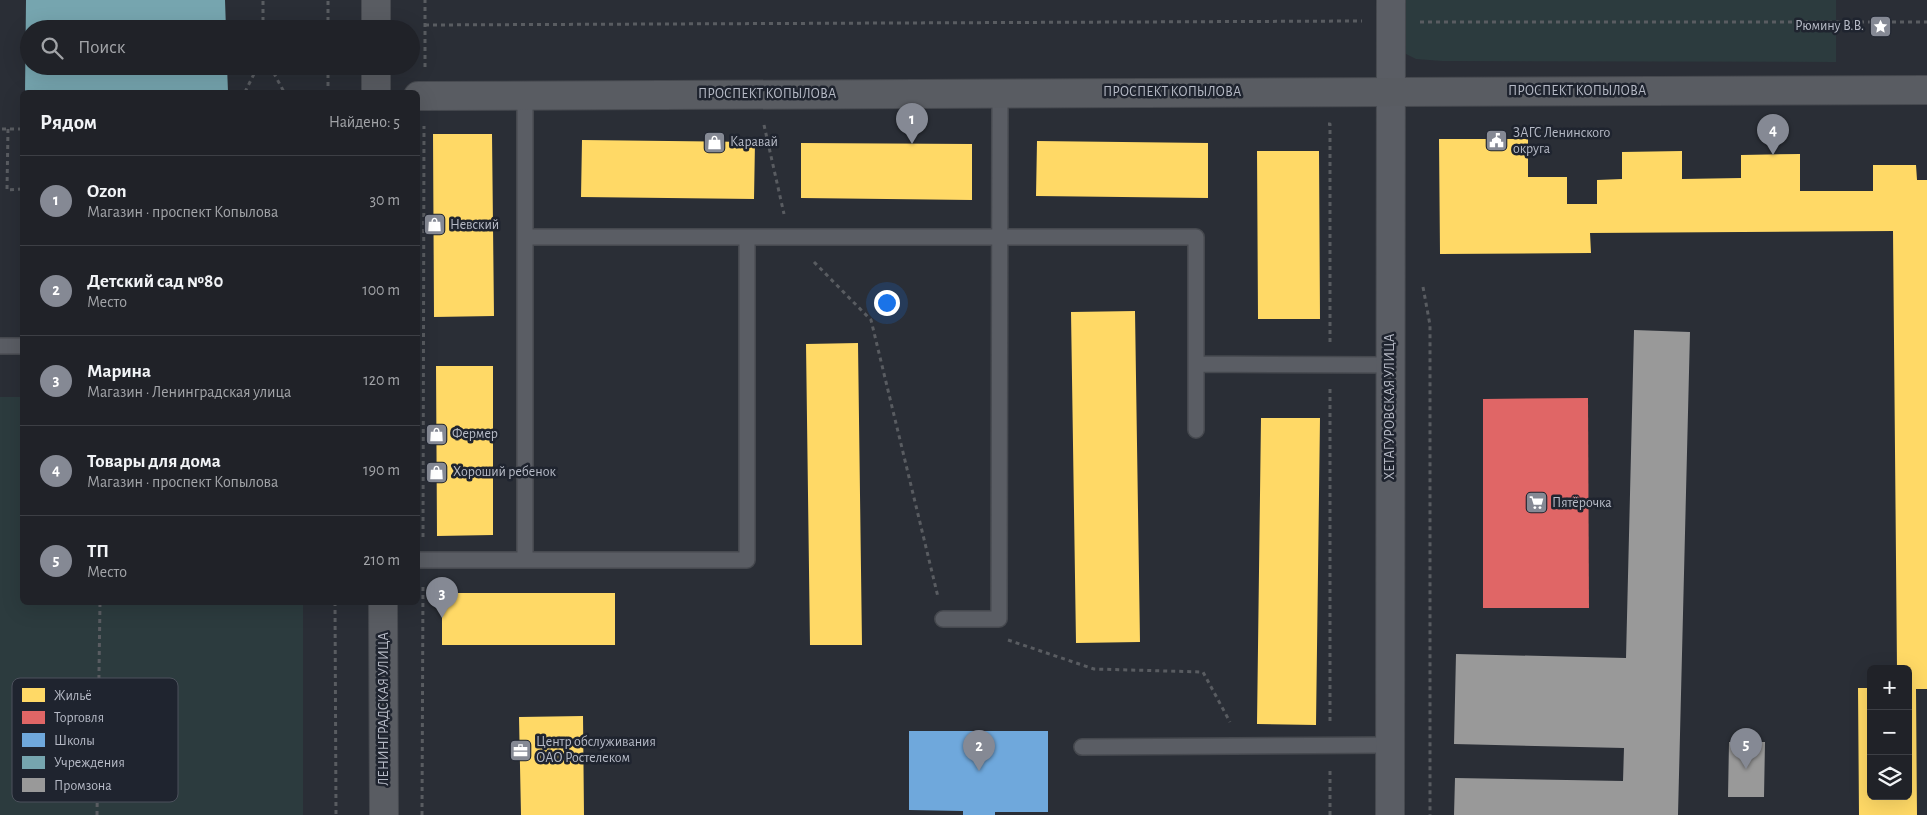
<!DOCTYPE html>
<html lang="ru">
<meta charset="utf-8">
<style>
body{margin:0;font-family:"Alegreya Sans",sans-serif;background:#2d2f34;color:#f1f3f6}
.controls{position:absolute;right:15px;bottom:15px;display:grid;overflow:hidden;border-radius:8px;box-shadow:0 5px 20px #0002}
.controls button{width:45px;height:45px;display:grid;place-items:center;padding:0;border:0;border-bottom:1px solid #3d3f45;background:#202228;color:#f1f3f6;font:25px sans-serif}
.you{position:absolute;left:886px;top:302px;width:18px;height:18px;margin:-12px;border:4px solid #fff;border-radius:50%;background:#1a73e8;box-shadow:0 0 0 8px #1a73e833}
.badge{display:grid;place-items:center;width:32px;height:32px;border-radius:50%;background:#858994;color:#fff;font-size:16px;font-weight:700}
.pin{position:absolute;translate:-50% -41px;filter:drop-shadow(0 1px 2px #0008)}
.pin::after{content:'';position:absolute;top:26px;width:18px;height:15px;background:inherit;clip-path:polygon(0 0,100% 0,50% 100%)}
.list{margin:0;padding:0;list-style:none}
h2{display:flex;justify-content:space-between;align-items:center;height:65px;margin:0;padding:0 20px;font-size:21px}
h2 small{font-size:16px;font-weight:400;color:#a2a4a8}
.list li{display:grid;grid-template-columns:32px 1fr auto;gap:15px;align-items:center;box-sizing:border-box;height:90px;padding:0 20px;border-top:1px solid #3d3f45}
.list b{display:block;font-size:19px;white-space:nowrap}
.list p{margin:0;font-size:16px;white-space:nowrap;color:#a2a4a8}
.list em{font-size:16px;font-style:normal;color:#a2a4a8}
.icon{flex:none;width:28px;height:28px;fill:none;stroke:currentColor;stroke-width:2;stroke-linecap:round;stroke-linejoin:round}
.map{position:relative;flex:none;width:1927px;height:815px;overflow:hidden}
.search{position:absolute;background:#202228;box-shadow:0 5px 20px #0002;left:20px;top:20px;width:400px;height:55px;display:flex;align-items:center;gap:12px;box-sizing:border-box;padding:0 18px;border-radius:28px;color:#a2a4a8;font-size:19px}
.panel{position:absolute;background:#202228;box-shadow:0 5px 20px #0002;left:20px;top:90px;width:400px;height:515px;border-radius:8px}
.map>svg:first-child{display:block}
</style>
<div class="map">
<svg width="1927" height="815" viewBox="0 0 1927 815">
<rect width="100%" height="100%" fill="#2a2e36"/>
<path fill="#2c3b3e" d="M1394,0H1836V62L1442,61L1416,59L1404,53Z
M0,397H22V602L303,603V815H0Z"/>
<path fill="#ffd966" d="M433,134H492L494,316L434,317Z
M1439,139H1528V177H1567V204H1597V180L1622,179V152L1682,151V179L1741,178V155L1800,154V191H1873V165H1916L1917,180H1927V689H1916L1917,815H1859L1858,688H1871V796H1908V669H1897L1893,231L1590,233L1591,253L1440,254Z
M582,140L755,142L754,199L581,197Z
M1037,141L1208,143V198L1036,196Z
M801,143L972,144V200L801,198Z
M1257,151H1319L1320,319H1258Z
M1135,311L1140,642L1076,643L1071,312Z
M858,343L862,645H810L806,344Z
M436,366H493V535L437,536Z
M1261,418H1320L1316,725L1257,724Z
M442,593H615V645H442Z
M583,716L584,815H521L519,717Z"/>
<path fill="#e06666" d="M1588,398L1589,608H1483V399Z"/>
<path fill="#6fa8dc" d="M909,731H1048V812H995V815H963V811L909,810Z"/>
<path fill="#76a5af" d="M26,0H225L226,29H29V66H227L228,92H25Z"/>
<path fill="#999" d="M1634,330L1690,332L1678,815H1454L1455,778L1623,781L1624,748L1454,744L1456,654L1626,658Z
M1729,742H1765L1764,797H1728Z"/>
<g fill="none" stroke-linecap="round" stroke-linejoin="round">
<defs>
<path id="lane" d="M525,95V560H747V237
M525,237H1196V430
M0,346H22
M1196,364L1390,365
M418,560H525
M943,619H999L1000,92
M1082,747L1390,745"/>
<path id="street" d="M1390,815L1391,0"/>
<path id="secondary" d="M376,0V29
M376,66V92
M418,96L1927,90
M383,602L384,815"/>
</defs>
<use href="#lane" stroke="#46494f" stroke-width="18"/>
<use href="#street" stroke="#46494f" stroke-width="30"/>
<use href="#secondary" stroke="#46494f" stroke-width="30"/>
<path stroke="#595c61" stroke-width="3" stroke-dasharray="4 4" stroke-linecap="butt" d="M1420,22H1927
M226,24L328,25
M425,25L1362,21
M263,29V0
M328,29V0
M270,66L284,92
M328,66V92
M425,67V0
M245,92L258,66
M1328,124H1330V342
M764,125L784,214
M2,129H22
M8,129L7,190L22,189
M814,262L871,320L938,597
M1423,287L1430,325V815
M1330,389V722
M423,537L424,126
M335,602L336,815
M1008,640L1094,669L1203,672L1230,722
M97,815L100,602
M422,815L423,583
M1330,815V769"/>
<use href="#lane" stroke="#5a5d64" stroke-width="15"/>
<use href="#street" stroke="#5a5d64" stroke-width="28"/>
<use href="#secondary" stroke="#595c62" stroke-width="28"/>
</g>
<defs>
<symbol id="sight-square" viewBox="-11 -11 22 22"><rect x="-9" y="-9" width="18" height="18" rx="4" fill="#858994" stroke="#1f242f"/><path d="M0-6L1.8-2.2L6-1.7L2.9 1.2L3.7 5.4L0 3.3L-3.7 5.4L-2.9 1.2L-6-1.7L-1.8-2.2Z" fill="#fff"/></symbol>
<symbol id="civic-square" viewBox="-11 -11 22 22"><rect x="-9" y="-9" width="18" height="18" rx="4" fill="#858994" stroke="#1f242f"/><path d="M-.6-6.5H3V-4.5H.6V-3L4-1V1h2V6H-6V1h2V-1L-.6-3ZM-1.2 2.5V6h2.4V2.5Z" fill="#fff"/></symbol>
<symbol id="shop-square" viewBox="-11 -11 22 22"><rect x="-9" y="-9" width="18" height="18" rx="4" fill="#858994" stroke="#1f242f"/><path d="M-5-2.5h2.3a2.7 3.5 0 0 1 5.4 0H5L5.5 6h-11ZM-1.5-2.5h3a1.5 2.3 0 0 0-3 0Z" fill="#fff"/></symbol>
<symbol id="supermarket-square" viewBox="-11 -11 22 22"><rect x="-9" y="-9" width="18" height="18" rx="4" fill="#858994" stroke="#1f242f"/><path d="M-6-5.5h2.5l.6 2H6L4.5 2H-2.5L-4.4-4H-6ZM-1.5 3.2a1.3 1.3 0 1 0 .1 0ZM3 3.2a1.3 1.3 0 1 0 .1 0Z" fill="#fff"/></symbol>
<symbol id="office-square" viewBox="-11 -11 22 22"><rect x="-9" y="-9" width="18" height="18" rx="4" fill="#858994" stroke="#1f242f"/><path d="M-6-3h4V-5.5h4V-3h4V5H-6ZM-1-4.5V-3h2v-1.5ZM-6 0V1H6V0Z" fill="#fff"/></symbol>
</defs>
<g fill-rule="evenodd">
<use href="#sight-square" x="1868" y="14" width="25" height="25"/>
<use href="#civic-square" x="1484" y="128" width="25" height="25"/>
<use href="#shop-square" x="702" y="130" width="25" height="25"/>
<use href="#shop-square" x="422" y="212" width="25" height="25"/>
<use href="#shop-square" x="424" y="422" width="25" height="25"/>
<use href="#shop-square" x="424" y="460" width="25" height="25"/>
<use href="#supermarket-square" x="1524" y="490" width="25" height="25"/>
<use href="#office-square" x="508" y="738" width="25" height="25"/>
</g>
<g text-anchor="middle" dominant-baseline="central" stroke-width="5" stroke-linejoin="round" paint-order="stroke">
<g font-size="14" fill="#b6bac6" stroke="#1f242f" text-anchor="start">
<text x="1864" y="26" text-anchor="end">Рюмину В.В.</text>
<text x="1513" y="133">ЗАГС Ленинского<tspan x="1513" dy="16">округа</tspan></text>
<text x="730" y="142">Каравай</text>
<text x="450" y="225">Невский</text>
<text x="452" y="434">Фермер</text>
<text x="453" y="472">Хороший ребенок</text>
<text x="1552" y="503">Пятёрочка</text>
<text x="536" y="742">Центр обслуживания<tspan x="536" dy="16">ОАО Ростелеком</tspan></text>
</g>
<g font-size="14" fill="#b6bac6" stroke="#1f242f">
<text x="1577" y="91">ПРОСПЕКТ КОПЫЛОВА</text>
<text x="1172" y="92">ПРОСПЕКТ КОПЫЛОВА</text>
<text x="767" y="94">ПРОСПЕКТ КОПЫЛОВА</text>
<text transform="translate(1390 407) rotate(-90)">ХЕТАГУРОВСКАЯ УЛИЦА</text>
<text transform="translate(384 709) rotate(-90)">ЛЕНИНГРАДСКАЯ УЛИЦА</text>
</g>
</g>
<rect x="12" y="678" width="166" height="124" rx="8" fill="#1f242f" stroke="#4c515c" stroke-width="1"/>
<rect x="22" y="688" width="23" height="14" fill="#ffd966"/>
<rect x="22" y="711" width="23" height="13" fill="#e06666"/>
<rect x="22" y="733" width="23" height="14" fill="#6fa8dc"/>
<rect x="22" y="756" width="23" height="13" fill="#76a5af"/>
<rect x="22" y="778" width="23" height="14" fill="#999"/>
<g font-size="14" fill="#b6bac6">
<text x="54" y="700">Жильё</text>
<text x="54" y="722">Торговля</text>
<text x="54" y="745">Школы</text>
<text x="54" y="767">Учреждения</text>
<text x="54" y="790">Промзона</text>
</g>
</svg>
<div class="controls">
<button>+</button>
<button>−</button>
<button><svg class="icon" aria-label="layers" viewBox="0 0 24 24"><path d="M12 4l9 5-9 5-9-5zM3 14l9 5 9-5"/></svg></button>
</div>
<div class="you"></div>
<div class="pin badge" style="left:912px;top:144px">1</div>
<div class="pin badge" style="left:979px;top:771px">2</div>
<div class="pin badge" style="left:442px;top:618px">3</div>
<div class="pin badge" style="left:1773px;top:155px">4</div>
<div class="pin badge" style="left:1746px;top:769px">5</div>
<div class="search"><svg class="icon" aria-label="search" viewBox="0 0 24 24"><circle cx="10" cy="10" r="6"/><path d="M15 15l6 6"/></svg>Поиск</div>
<section class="panel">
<h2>Рядом<small>Найдено: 5</small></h2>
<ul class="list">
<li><span class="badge">1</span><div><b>Ozon</b><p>Магазин · проспект Копылова</p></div><em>30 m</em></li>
<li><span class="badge">2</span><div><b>Детский сад №80</b><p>Место</p></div><em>100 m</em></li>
<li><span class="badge">3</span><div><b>Марина</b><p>Магазин · Ленинградская улица</p></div><em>120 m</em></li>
<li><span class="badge">4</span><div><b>Товары для дома</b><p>Магазин · проспект Копылова</p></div><em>190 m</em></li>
<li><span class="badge">5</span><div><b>ТП</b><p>Место</p></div><em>210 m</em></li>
</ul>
</section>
</div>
